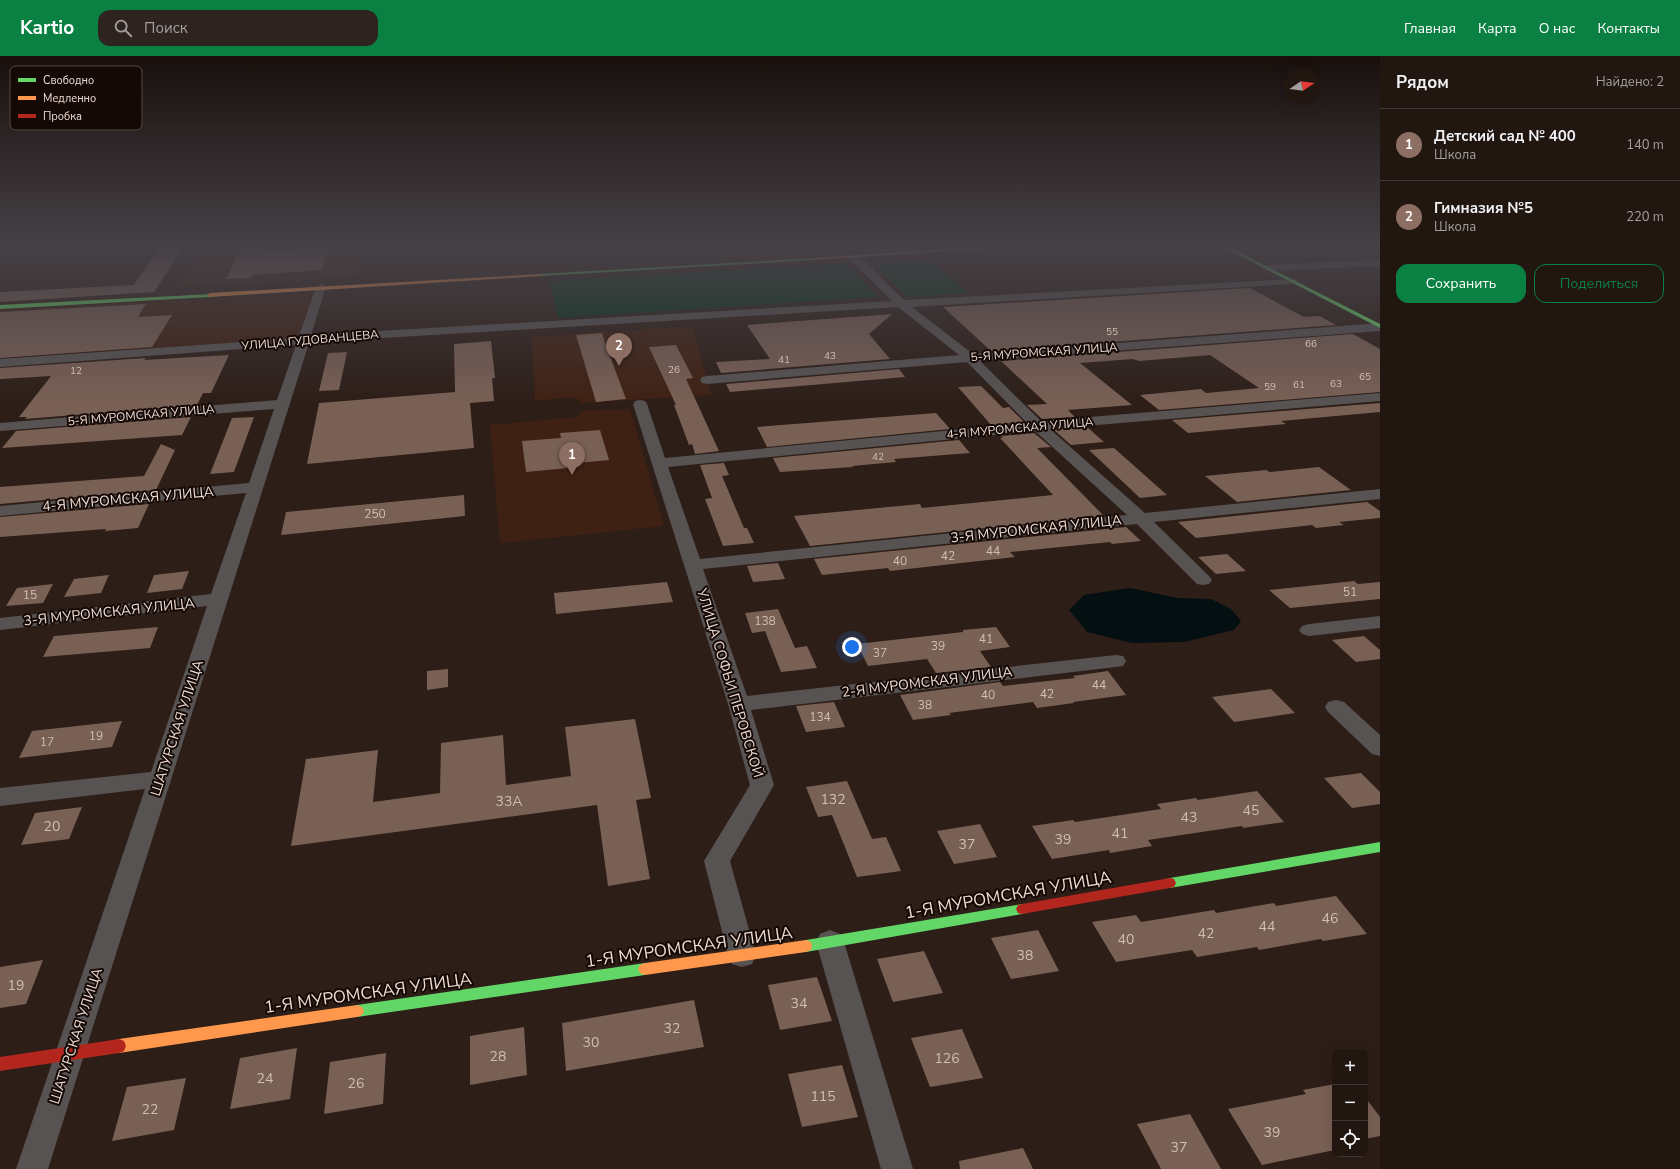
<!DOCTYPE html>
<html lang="ru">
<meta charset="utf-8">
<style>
body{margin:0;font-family:"Nunito Sans",sans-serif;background:#2e231f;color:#f1f3f6}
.controls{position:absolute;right:12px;bottom:12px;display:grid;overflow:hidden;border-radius:8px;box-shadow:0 4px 16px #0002}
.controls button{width:36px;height:36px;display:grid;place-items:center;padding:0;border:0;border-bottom:1px solid #3f3531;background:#221611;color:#f1f3f6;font:20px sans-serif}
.compass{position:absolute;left:1284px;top:12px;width:36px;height:36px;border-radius:50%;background:#221611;box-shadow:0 4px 16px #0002;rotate:77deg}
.you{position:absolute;left:852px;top:591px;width:14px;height:14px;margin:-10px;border:3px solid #fff;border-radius:50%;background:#1a73e8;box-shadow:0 0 0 6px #1a73e833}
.badge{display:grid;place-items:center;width:26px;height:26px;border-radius:50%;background:#0b8043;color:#fff;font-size:13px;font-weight:700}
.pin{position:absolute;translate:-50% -33px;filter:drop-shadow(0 1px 2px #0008)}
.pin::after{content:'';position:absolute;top:21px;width:14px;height:12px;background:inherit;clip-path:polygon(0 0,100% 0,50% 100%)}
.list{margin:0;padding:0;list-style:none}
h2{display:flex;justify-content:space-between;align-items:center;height:52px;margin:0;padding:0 16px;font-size:17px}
h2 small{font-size:13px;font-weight:400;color:#a29f9f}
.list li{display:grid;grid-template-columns:26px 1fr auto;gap:12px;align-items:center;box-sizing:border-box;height:72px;padding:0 16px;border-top:1px solid #3f3531}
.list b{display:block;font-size:15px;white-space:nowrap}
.list p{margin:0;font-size:13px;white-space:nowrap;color:#a29f9f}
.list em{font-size:13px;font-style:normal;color:#a29f9f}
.actions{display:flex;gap:8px;padding:12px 16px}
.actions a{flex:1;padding:9px 0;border:1px solid #0b8043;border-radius:12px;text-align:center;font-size:14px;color:#0b8043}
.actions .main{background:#0b8043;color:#fff}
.icon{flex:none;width:22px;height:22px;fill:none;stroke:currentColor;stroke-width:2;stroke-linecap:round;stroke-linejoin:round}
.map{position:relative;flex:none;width:1380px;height:1113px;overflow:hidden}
header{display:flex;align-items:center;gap:24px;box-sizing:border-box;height:56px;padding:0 20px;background:#0b8043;color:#fff}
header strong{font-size:19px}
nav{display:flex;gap:22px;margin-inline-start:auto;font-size:14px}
.search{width:280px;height:36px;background:#2e231f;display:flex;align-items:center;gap:10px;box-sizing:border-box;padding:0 14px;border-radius:12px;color:#a29f9f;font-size:15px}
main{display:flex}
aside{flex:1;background:#221611}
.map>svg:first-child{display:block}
</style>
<header>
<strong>Kartio</strong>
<div class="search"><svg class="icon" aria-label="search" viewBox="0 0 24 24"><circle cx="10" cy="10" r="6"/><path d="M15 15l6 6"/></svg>Поиск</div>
<nav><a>Главная</a><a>Карта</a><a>О нас</a><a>Контакты</a></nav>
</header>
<main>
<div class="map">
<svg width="1380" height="1113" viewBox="0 0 1380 1113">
<rect width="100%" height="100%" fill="#2d1e17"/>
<path fill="#3f2113" d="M202,191H367L360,220L176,232Z
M386,191H481L385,197Z
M314,237L296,283L0,302V254Z
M693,270L711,339L582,347L574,341L535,345L532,281Z
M630,353L664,470L500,487L490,369L578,361L582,355Z"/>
<path fill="#06351d" d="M930,204L968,237L907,241L873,207Z
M845,207L877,241L558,262L550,225Z"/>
<path fill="#040f12" d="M1130,532L1177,542L1211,543L1231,553L1241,565L1234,574L1184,586L1132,587L1087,576L1069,554L1084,539Z"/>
<path fill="#796055" d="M160,191H183L154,236L0,246V236L134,229Z
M264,191L262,195L328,191L322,214L252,219L251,222L226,223L241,192Z
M1250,232L1304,261L1320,260L1336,269L991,295L943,251Z
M146,248L138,261L172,259L152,291L0,302V256Z
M892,258L869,278L890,303L721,317L716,306L770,303L747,269Z
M602,277L608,295L626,343L596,346L576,279Z
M1353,278L1380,293V336L1159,354L1140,339L1201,333L1206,337L1259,332L1210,299L1139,305L1133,303L1080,307L1132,349L1068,354L1075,361L1042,363L1027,349L1047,348L1001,305Z
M491,285L495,322H492L494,345L470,347L474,392L307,408L319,347L455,336L454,288Z
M676,289L693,322L686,323L719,395L695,398L692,388L689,389L674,349H676L649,291Z
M347,296L339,334L319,335L328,297Z
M229,299L211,337H203L197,349L25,363L27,361H19L51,320L0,323V312L146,302L144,304Z
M899,313L905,321L730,336L726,328Z
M981,330L1003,352L1009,351L1024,366L991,369L958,331Z
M1380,347V356L1281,365L1286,368L1188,377L1172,364Z
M936,357L950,373L767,391L757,371Z
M191,361L182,379L2,392L16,375Z
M254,361L234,416L210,418L232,362Z
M1087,371L1104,386L1071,389L1054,374Z
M600,374L609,404L567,408L568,412L526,416L522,385L561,382L560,377Z
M1034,377L1051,391L1037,392L1104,460L810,490L794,460L920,448L922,452L1053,439L1000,382H1003L1001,380Z
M959,384L970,397L894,403L896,406L852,410L853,411L780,416L773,402Z
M161,388L175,394L156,434L0,448V431L144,420Z
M1114,392L1167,439L1140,442L1089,394Z
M724,407L729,419L722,420L744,472H747L754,487L723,490L705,443L712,442L700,409Z
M1319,411L1351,434L1237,446L1205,420L1266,414L1270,416Z
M464,439L465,460L281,479L286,456Z
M1367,446L1380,455V462L1339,466L1344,469L1316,472L1312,469L1196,482L1178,466Z
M149,448L138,472L105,475L106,473L0,481V461Z
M1126,471L1141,485L1112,488L1110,486L1010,496L1015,501L890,515L888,512L822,519L814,503Z
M1227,498L1246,515L1216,518L1198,501Z
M778,507L785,523L753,526L747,510Z
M189,515L182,533L147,537L154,519Z
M109,519L101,537L64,541L74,523Z
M1354,525L1358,528L1380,526V543L1290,552L1269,534Z
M667,526L673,546L556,558L554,537Z
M53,528L43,547L6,550L17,532Z
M778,553L795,592L807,590L817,612L781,616L765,575L752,577L745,557Z
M158,571L150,592L43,601L54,580Z
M996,571L1010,591L980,595L991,611L936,617L927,603L868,610L857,588L963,576V574Z
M1364,580L1380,594V603L1356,606L1332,584Z
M448,613V631L427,634V615Z
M1108,615L1126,639L1073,646L1074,647L1037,652L1033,646L949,657L951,659L913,664L900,639L1000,626L1003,630L1075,622L1073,620Z
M1271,633L1295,657L1234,666L1212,641Z
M834,646L845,671L806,676L796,650Z
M635,663L651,742L636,744L650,823L608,830L597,749L291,790L306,703L378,694L373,746L440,737L441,687L503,679L506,729L571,720L565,671Z
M122,665L112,691L19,702L32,675Z
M1361,717L1380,736V748L1352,752L1324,722Z
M847,725L872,783L886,781L901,815L857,821L832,759L818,761L806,731Z
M1257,735L1284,766L1243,772L1242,770L1148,784L1152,790L1110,797L1109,794L1052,803L1032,770L1073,764L1075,766L1161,753L1157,748L1196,742L1198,744Z
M82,751L69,783L21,789L35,757Z
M980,768L997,801L954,808L937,775Z
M1336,840L1367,878L1323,885L1321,883L1259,894L1257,891L1197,901L1192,894L1116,906L1092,866L1136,859L1141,866L1214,854L1216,857L1274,847L1276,850Z
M1038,874L1059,915L1011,923L991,882Z
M924,895L943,937L893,946L877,903Z
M43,904L26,948L0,952V911Z
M817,921L832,965L780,974L768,929Z
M694,944L704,991L566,1015L562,967Z
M524,971L527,1019L470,1029V980Z
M962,973L983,1022L930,1031L911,982Z
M297,992L290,1043L230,1053L240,1002Z
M386,997L383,1048L324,1058L330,1006Z
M842,1009L858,1061L802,1071L788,1018Z
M186,1022L174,1074L112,1085L127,1031Z
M1335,1028V1094L1262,1109L1228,1053L1306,1038L1303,1034Z
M1365,1041L1380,1061V1080L1365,1083Z
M1190,1058L1221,1113H1161L1137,1068Z
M1023,1092L1033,1113H960L959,1105Z"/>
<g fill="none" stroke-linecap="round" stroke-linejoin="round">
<path fill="#585353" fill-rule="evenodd" d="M854,198L858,199L904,244L1295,223L1296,225L1295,227L1291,228L912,251L973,298L1380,267V275L980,305L1041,365L1380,337V345L1050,373L1145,457L1380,433V443L1154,466L1209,520L1212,524L1209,528L1203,529L1197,528L1137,468L703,513L747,640L1116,599L1123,600L1126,605L1123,610L1116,611L751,654L774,729L730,805L756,899L752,908L742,911L732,908L728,899L704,805L750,729L728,648L633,348L635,345L640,344L645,345L647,348L665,402L1027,367L967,306L707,328L702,327L700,324L702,321L707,320L959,299L898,251L316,286L309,287L48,1113H16L145,733L0,750V732L151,716L207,550L0,574V562L211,538L246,437L0,460V450L249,427L274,353L0,375V367L277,344L296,289L0,311V303L298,282L316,231L321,228L326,231L311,279L892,245L850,203L849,201ZM1035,375L1127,459L700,503L668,411Z
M1380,204V210L1266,215L1261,212L1266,209Z
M1380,560V572L1309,580L1302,578L1299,574L1302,570L1309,568Z
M1336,644L1344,646L1380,679V700L1372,698L1328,656L1325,651L1328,646Z
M830,874L840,878L844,886L913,1113H881L816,886L820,878Z"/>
<path fill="#63d668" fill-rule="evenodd" d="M1223,191H1229L1380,268V272Z
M814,202H816V204L540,220L538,219L540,218Z
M212,238L213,239L210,241L0,253V249Z
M1380,786V796L1170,832L1166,831L1164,827L1166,823L1170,822Z
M1022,848L1026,849L1028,853L1026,857L1022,858L806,896L801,894L800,890L801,886L806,884Z
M645,907L650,909L652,913L650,917L645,919L357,961L352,959L350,955L352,951L357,949Z"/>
<path fill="#ff974d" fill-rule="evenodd" d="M979,191H1011L814,204L812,203L814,202Z
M540,218H542V220L210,241L207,239L210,237Z
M806,884L811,886L812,890L811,894L806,896L645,919L640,917L638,913L640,909L645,907Z
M357,949L362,951L364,955L362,959L357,961L119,997L114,995L112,990L114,985L119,983Z"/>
<path fill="#b3261e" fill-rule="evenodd" d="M1170,822L1174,823L1176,827L1174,831L1170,832L1022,858L1018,857L1016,853L1018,849L1022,848Z
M119,983L124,985L126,990L124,995L119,997L0,1015V1001Z"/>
</g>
<linearGradient id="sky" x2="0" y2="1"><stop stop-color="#19100d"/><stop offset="0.55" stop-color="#464147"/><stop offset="1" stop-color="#464147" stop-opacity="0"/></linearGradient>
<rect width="1380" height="347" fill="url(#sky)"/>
<g text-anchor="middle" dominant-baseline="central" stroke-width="4" stroke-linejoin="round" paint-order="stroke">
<g font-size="10" fill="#d1bdb4">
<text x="1112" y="276">55</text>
<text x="1311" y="288">66</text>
<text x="830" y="300">43</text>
<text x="784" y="304">41</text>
<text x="674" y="314">26</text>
<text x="76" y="315">12</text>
<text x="1365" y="321">65</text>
<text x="1336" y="328">63</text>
<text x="1299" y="329">61</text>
<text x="1270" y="331">59</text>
<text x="878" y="401">42</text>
</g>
<g font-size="12" fill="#eedcd4" stroke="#140905">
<text transform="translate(310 284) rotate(-5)">УЛИЦА ГУДОВАНЦЕВА</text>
<text transform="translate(1044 296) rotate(-4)">5-Я МУРОМСКАЯ УЛИЦА</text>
<text transform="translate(141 359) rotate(-5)">5-Я МУРОМСКАЯ УЛИЦА</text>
<text transform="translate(1020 372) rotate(-5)">4-Я МУРОМСКАЯ УЛИЦА</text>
</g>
<g font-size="12" fill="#d1bdb4">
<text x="375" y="458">250</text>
<text x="993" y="495">44</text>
<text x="948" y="500">42</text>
<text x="900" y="505">40</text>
<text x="1350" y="536">51</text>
<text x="30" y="539">15</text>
<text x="765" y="565">138</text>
<text x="986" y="583">41</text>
<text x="938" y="590">39</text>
<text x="880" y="597">37</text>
<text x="1099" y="629">44</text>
<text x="1047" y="638">42</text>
<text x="988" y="639">40</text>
<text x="925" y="649">38</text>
<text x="820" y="661">134</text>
<text x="96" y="680">19</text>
<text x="47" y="686">17</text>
</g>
<g font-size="14" fill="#eedcd4" stroke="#140905">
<text transform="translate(128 443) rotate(-5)">4-Я МУРОМСКАЯ УЛИЦА</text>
<text transform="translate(1036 473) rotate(-6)">3-Я МУРОМСКАЯ УЛИЦА</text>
<text transform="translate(109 556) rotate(-6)">3-Я МУРОМСКАЯ УЛИЦА</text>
<text transform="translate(927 626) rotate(-7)">2-Я МУРОМСКАЯ УЛИЦА</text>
<text transform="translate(730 627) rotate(73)">УЛИЦА СОФЬИ ПЕРОВСКОЙ</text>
<text transform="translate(177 672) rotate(-72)">ШАТУРСКАЯ УЛИЦА</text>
<text transform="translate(76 980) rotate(-72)">ШАТУРСКАЯ УЛИЦА</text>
</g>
<g font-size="14" fill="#d1bdb4">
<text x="833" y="743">132</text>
<text x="509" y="745">33А</text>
<text x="1251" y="754">45</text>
<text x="1189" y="761">43</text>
<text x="52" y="770">20</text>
<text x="1120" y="777">41</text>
<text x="1063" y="783">39</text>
<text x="967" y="788">37</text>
<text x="1330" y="862">46</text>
<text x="1267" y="870">44</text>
<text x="1206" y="877">42</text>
<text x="1126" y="883">40</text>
<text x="1025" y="899">38</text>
<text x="16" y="929">19</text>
<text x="799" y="947">34</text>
<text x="672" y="972">32</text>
<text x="591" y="986">30</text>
<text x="498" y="1000">28</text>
<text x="947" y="1002">126</text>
<text x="265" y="1022">24</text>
<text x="356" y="1027">26</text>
<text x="823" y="1040">115</text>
<text x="150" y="1053">22</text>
<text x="1272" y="1076">39</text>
<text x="1179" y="1091">37</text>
</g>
<g font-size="17" fill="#eedcd4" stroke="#140905">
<text transform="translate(1008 839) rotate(-10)">1-Я МУРОМСКАЯ УЛИЦА</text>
<text transform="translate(689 891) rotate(-8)">1-Я МУРОМСКАЯ УЛИЦА</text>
<text transform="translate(368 937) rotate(-8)">1-Я МУРОМСКАЯ УЛИЦА</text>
</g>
</g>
<rect x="10" y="10" width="132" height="64" rx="6" fill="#140905" stroke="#554843" stroke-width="1"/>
<rect x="18" y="22" width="18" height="4" fill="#63d668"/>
<rect x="18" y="40" width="18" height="4" fill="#ff974d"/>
<rect x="18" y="58" width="18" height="4" fill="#b3261e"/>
<g font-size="11" fill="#eedcd4">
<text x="43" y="28">Свободно</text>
<text x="43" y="46">Медленно</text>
<text x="43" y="64">Пробка</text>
</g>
</svg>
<div class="controls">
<button>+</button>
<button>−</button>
<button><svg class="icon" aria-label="locate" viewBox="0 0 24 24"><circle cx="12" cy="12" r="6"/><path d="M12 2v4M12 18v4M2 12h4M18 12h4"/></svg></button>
</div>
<svg class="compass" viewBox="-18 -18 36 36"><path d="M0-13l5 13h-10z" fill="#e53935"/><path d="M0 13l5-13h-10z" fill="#a29f9f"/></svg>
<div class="you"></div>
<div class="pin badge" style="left:572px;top:419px;background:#8d6e63">1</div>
<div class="pin badge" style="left:619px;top:310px;background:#8d6e63">2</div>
</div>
<aside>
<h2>Рядом<small>Найдено: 2</small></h2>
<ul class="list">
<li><span class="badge" style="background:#8d6e63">1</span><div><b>Детский сад № 400</b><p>Школа</p></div><em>140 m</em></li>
<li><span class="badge" style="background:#8d6e63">2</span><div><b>Гимназия №5</b><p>Школа</p></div><em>220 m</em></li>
</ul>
<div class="actions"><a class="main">Сохранить</a><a>Поделиться</a></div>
</aside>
</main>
